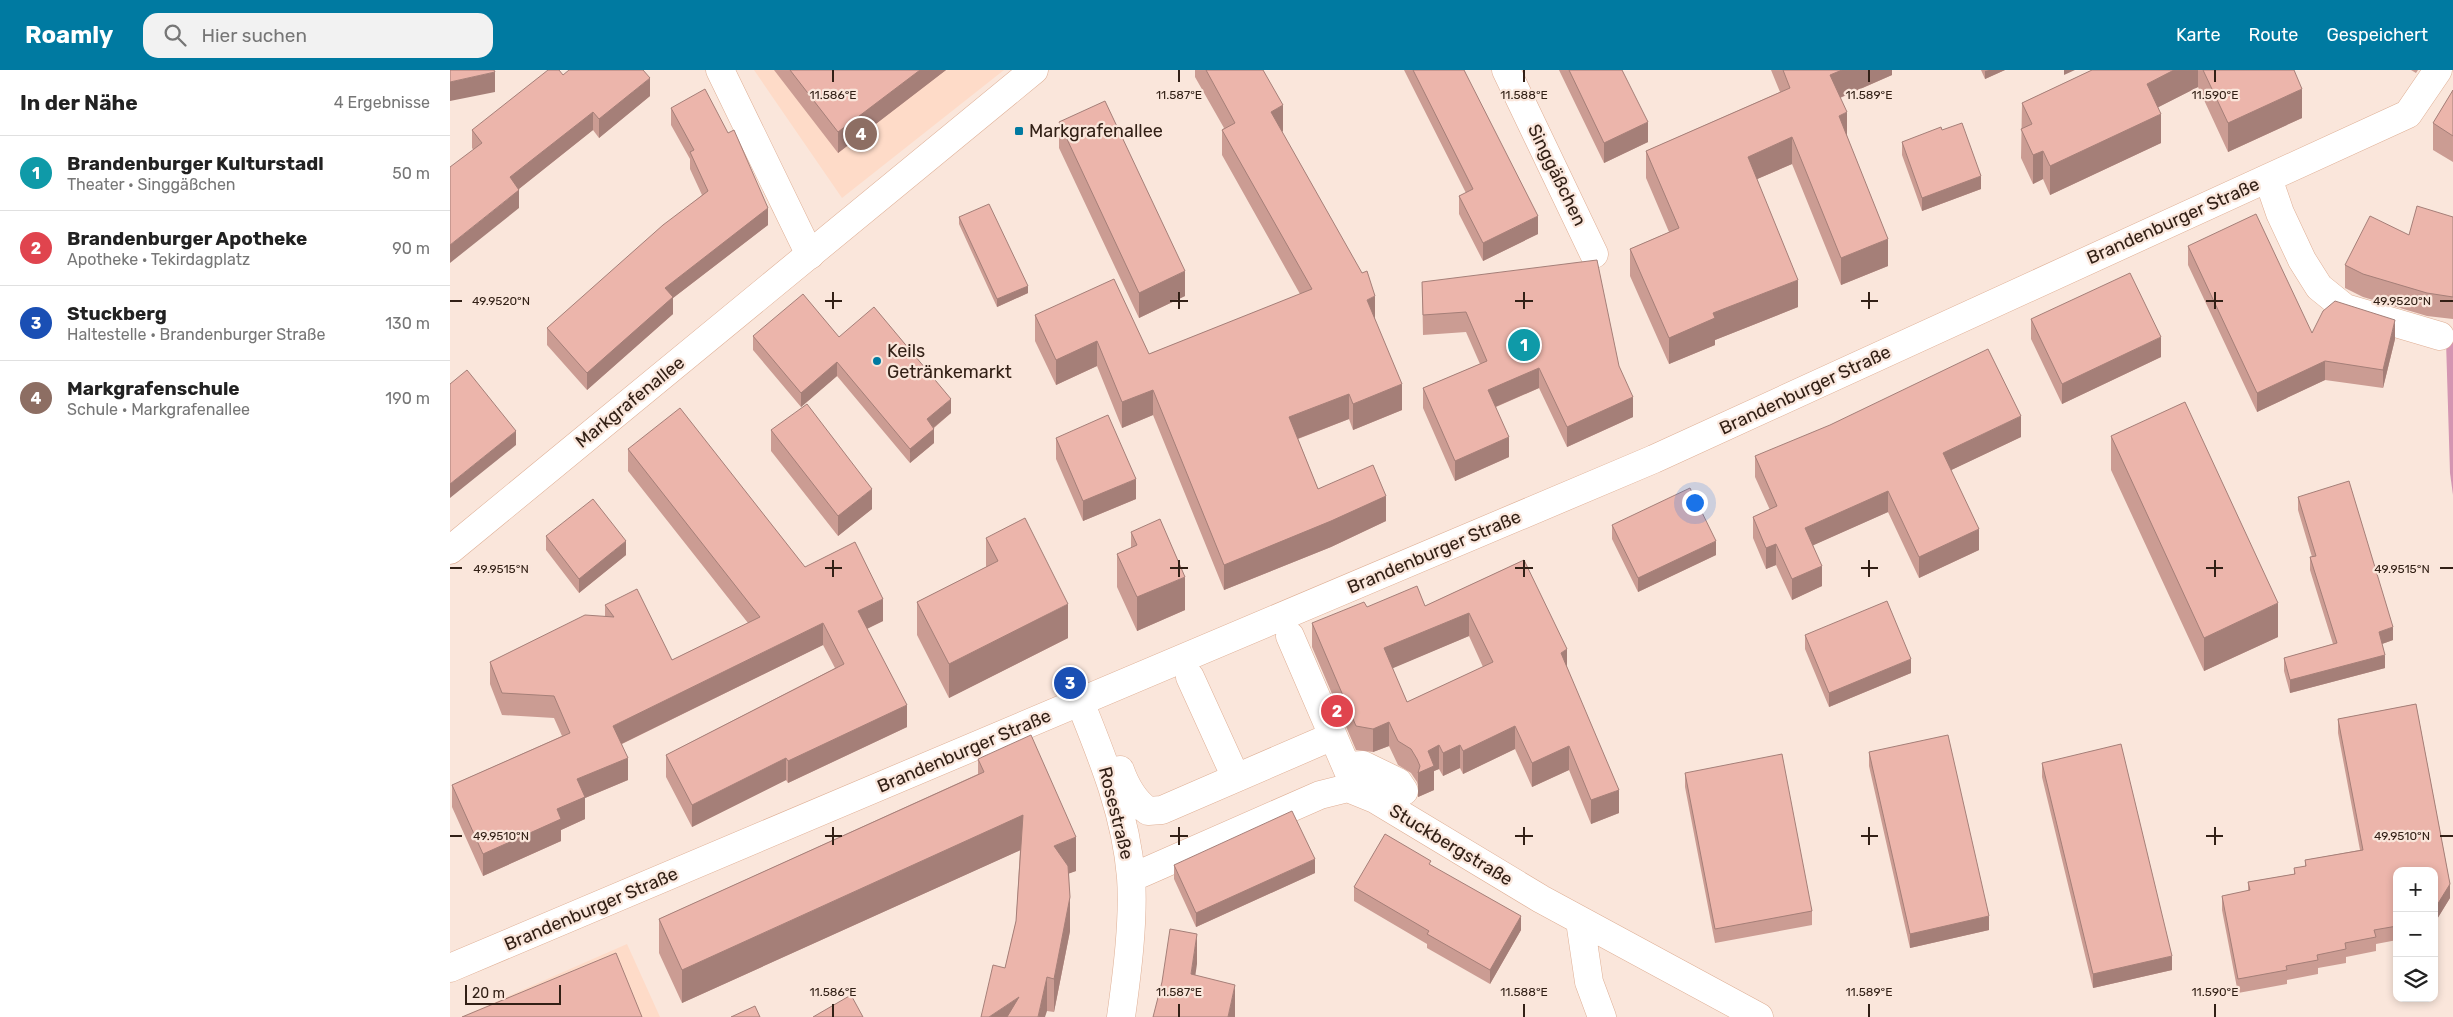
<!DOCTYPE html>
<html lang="de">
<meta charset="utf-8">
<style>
body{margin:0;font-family:Rubik,sans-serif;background:#f2f2f2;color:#222}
.controls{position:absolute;right:15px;bottom:15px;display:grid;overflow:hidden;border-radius:10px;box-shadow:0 2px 8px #0003}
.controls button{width:45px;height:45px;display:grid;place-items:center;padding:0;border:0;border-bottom:1px solid #e0e0e0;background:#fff;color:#222;font:25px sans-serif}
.scale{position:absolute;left:15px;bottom:12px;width:96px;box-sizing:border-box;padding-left:5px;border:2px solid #322016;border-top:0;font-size:14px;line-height:18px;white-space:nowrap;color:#322016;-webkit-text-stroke:4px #fae6db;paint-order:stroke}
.you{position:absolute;left:1244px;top:432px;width:18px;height:18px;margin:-12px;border:4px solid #fff;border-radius:50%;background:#1a73e8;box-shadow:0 0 0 8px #1a73e833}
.badge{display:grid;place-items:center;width:32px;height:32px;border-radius:50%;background:#007aa1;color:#fff;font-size:16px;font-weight:700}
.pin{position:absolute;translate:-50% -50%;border:2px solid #fff;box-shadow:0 1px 5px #0006}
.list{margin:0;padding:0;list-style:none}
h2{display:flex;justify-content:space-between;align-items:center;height:65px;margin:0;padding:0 20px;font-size:21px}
h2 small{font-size:16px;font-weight:400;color:#767676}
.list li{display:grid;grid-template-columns:32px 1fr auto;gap:15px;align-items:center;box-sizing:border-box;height:75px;padding:0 20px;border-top:1px solid #e0e0e0}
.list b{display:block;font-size:19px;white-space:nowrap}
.list p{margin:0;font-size:16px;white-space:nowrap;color:#767676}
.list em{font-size:16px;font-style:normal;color:#767676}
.icon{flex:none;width:28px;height:28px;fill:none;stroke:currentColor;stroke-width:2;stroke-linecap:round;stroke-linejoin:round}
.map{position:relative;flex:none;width:2003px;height:947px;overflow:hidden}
header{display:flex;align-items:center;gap:30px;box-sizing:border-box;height:70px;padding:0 25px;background:#007aa1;color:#fff}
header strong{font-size:24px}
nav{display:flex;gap:28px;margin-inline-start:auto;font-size:18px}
.search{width:350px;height:45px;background:#f2f2f2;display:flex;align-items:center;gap:12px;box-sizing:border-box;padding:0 18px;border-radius:15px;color:#767676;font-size:19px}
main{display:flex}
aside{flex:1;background:#fff}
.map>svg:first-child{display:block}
</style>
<header>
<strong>Roamly</strong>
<div class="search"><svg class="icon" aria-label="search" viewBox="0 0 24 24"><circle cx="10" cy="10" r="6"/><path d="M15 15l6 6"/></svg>Hier suchen</div>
<nav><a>Karte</a><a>Route</a><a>Gespeichert</a></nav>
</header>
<main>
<aside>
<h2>In der Nähe<small>4 Ergebnisse</small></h2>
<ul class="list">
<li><span class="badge" style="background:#0f9aa8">1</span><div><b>Brandenburger Kulturstadl</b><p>Theater · Singgäßchen</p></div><em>50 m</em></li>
<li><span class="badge" style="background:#e0444e">2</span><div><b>Brandenburger Apotheke</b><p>Apotheke · Tekirdagplatz</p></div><em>90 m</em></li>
<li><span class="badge" style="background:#1a4fb4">3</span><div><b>Stuckberg</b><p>Haltestelle · Brandenburger Straße</p></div><em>130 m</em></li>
<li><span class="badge" style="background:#8d6e63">4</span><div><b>Markgrafenschule</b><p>Schule · Markgrafenallee</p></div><em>190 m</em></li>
</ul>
</aside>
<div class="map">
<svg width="2003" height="947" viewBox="0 0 2003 947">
<rect width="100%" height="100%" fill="#fae6db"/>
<path fill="#fedbc8" d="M304,0H554L392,128Z
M177,874L210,947H11Z"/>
<path fill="#d495b2" d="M1996,271L2003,272V425L2000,403Z"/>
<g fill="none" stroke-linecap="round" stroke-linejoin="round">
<defs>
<path id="street" d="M270,0L360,185
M1056,0L1144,184
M1818,108L1830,143L1852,190L1869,217L1895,238L1990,266
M840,566L899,703
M740,607L786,708
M630,632C653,689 676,745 681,807C684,850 677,904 671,947
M896,696L913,695L948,712L954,721
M670,700C676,717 684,731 698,741L712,740L883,666
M681,808L870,725L898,718L925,729L1091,829L1309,947
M1130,851L1139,912L1152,947
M0,898L1204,389L1958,44L1988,0"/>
<path id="secondary" d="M0,480L584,0"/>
</defs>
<use href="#street" stroke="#deae94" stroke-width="29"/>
<use href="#secondary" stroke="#deae94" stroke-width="29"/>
<use href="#street" stroke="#fff" stroke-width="28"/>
<use href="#secondary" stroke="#fff" stroke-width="28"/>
</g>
<path fill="#cb9c93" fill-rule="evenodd" d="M324,0H496L388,83Z
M745,0H813L833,61L832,62L925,250L952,340L903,360L899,349L848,369L868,419L936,451L881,477L774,520L703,345L672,358L647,296L606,315L585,271V245L699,284L850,224L772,85V60L774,58L745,7Z
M954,0H1014L1088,164L1033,191L1009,144V126L1016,123Z
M1109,0H1172L1198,72L1154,93Z
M1321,0H1442V5L1390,28L1397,66L1438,196L1391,215L1342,94L1307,109L1348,237L1265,270V275L1219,294L1180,206V179L1219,162L1196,108V81L1330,22Z
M1531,0H1555L1535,9Z
M1642,0H1844L1852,48L1778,82L1748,17L1708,37L1711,73L1600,125L1593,109L1583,114L1571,88L1572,33Z
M1961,0H1968L1966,3Z
M113,5L200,26L149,68L143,60L69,119V138L22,78V60Z
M2003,20V92L1983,80V53Z
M221,38L318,155L223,228V244L137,320L97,275V258L252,125L240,99V89L221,55Z
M609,52L735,226L689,248L609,78Z
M1492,60L1531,119L1472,141L1452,85V72Z
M509,147L578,223L547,237L509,154Z
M2003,147V249L1977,246L1913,227L1895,218V195L1959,165Z
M1738,176L1862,263L1945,269L1933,318L1875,310L1807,342L1738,195Z
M972,212L1169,296L1183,347L1117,377L1089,318L1046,337L1059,387L1005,411L973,338V318L1030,294L1016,262L973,265Z
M1581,249L1711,287L1612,334L1581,269Z
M303,266L389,267L501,343L484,358V373L460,393L387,306L351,337L303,280Z
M321,360L422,439L388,466L321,381Z
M1661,366L1828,567L1754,601L1661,400Z
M1571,367L1501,400L1529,480L1469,508L1438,442L1363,475L1372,516L1342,530L1326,495L1316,499L1303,468V447L1320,440L1305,407V386Z
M606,368L686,429L633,451L606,389Z
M178,379L355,497L433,551L417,559L457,657L338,713L336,710L242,757L216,707V685L385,598L373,575L172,674L178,710L135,728V749L111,760V771L33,806L2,737V715L112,666L104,648L52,645L40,614V592L155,546V535L222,590L298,553L178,401Z
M1848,427L1943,570L1932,574L1935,598L1840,623L1834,601V588L1883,574L1860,500V487H1862L1848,440Z
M1162,455L1266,485L1188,522L1162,469Z
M681,462L735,540L687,561L667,517V484L681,478Z
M96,466L176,485L129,523L96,480Z
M536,468L618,568L499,628L467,565V532L536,497Z
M1074,490L1117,597L1169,743L1141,754L1119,700L1082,717L1065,679L1013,704L1010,698L993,706L989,699L984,701V720L968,727V716L967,712L961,703L948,695L939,676L923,682L906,680L862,577V553L917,537L975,536ZM1019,566L1033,597L957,632L942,598Z
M1355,565L1461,603L1379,637L1355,579Z
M1966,634L2000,814V828L1984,854V801H1947V870L1926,874V881L1896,887V893L1868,898V904L1837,910V914L1788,923L1772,840V826L1798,821V812L1844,804V798L1855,797V790L1910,780L1888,663V649Z
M1419,682L1539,860L1460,878L1419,696Z
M528,689L626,801L619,803L620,861L604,942L597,941L555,898L566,851L570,780L232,933L209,883V849L528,704Z
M1592,693L1722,900L1643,918L1592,707Z
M1235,703L1362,841V855L1265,873L1235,717Z
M724,795L865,803L746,857L724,809Z
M981,795L1071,860L1040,914L977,878V874L904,831V817Z"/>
<path fill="#a57f78" d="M470,0H496L388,83V62Z
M1392,0H1442V5L1380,32V5Z
M1539,0H1555L1535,9V1Z
M1614,0H1625L1614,5Z
M1724,0H1748V17L1697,43V14Z
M45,2V22L0,31V12Z
M200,8V26L149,68V49Z
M1852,19V48L1778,82V53Z
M833,35V61L821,68V42Z
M143,42V60L60,126V107Z
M1397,42V69L1389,46Z
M1711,44V73L1600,125V96Z
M1198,52V72L1154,93V73Z
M1342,67V94L1298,113V87Z
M1593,81V109L1583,114V85Z
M1531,106V119L1472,141V128Z
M69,120V138L0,193V175Z
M318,138V155L223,228V244L137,320V303L215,218Z
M1088,146V164L1033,191V173Z
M1438,169V196L1391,215V188Z
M735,201V226L689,248V223Z
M1348,210V237L1265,270V275L1219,294V268L1263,243Z
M578,216V223L547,237V229Z
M925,226V252L917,230Z
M1945,250V269L1933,318V300Z
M1711,267V287L1612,334V314Z
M647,271V296L606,315V290Z
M1875,291V310L1807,342V323Z
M387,292V306L351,337V323Z
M1089,298V318L1038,340V320Z
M952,314V340L903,360V334Z
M703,320V345L672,358V332Z
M899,324V349L839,372V347Z
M1183,327V347L1117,377V357Z
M501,329V343L477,363V349Z
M1571,346V367L1493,404V383Z
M484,359V373L460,393V379Z
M66,361V375L0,428V414Z
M1059,367V387L1005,411V391Z
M686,409V429L633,451V431Z
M422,419V439L388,466V446Z
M1438,421V442L1355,479V458Z
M936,426V451L881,477L774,520V495Z
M1529,459V480L1469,508V487Z
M176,471V485L129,523V509Z
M1266,471V485L1188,522V508Z
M1326,474V495L1316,499V478Z
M1372,496V516L1342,530V509Z
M735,507V540L687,561V527Z
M433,529V551L408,563V541Z
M1828,533V567L1754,601V568Z
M618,534V568L499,628V594Z
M1019,543V566L934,602V578Z
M373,553V575L163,678V656Z
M1943,557V570L1929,575V562Z
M1117,579V603L1111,583Z
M1935,585V598L1840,623V610Z
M1461,589V603L1379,637V623Z
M457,635V657L338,713V691Z
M939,652V676L923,682V659Z
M1065,656V679L1013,704V681Z
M989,675V699L984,701V720L968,727V703L978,681Z
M1010,675V698L993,706V683Z
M1119,676V700L1082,717V693Z
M178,688V710L135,728V749L111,760V771L33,806V784L107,739L127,709Z
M336,688V710L242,757V735Z
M1169,720V743L1141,754V730Z
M573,745V779L232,933V900Z
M626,767V801L604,809V776Z
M865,789V803L746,857V843Z
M2000,814V828L1984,854V840Z
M620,827V861L604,942V909Z
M1071,846V860L1040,914V900Z
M1539,846V860L1460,878V864Z
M747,864V894L741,935V904Z
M1722,886V900L1643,918V904Z
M597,907V941L595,947H588Z
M785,915V947H778Z
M569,927V947H539Z"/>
<path fill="#ecb5ab" stroke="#a57f78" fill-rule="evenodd" d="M0,0H44L45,2L0,12Z
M98,0H109L113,5L119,0H193L200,8L149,49L143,42L60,107L69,120L0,175V97L32,73L22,60Z
M340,0H470L388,62Z
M756,0H813L833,35L821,42L912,203L917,201L925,226L917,230L952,314L903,334L899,324L839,347L868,419L923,395L936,426L881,451L774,495L703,320L672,332L647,271L606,290L585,245L664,209L699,284L862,219L772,60L785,53Z
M963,0H1014L1088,146L1033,173L1009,126L1023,119Z
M1119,0H1172L1198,52L1154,73Z
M1333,0H1392L1380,5L1397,42L1389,46L1438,169L1391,188L1342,67L1298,87L1348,210L1263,243L1265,248L1219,268L1180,179L1229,158L1196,81L1340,18Z
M1642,0H1724L1697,14L1711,44L1600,96L1593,81L1583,85L1571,59L1582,54L1572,33Z
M1753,0H1844L1852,19L1778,53Z
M255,19L278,63L284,60L318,138L215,218L223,227L137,303L97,258L213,155L258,121L240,82L244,80L221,38Z
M2003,20V66L1983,53Z
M655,31L735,201L689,223L609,52Z
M1512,53L1531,106L1472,128L1452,72L1491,57L1492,60Z
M539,134L578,216L547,229L509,147Z
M1967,136L2003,147V227L1977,223L1913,204L1895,195L1920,146L1959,165Z
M1806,144L1862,263L1873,241L1885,231L1945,250L1933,300L1875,291L1807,323L1738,176Z
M1147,190L1169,296L1183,327L1117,357L1089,298L1038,320L1059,367L1005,391L973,318L1037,291L1016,242L973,245L972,212Z
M1680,203L1711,267L1612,314L1581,249Z
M353,224L389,267L424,237L501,329L477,349L484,359L460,379L387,292L351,323L303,266Z
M1538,279L1571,346L1493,383L1529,459L1469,487L1438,421L1355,458L1372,496L1342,509L1326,474L1316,478L1303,447L1327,436L1305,386L1380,355Z
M17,300L66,361L0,414V314Z
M1735,332L1828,533L1754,568L1661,366Z
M357,334L422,419L388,446L321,360Z
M230,338L355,497L405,472L433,529L408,541L457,635L338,691L336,688L242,735L216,685L394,594L373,553L163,656L178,688L127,709L135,727L107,739L111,749L33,784L2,715L120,663L104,626L52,623L40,592L135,545L164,547L155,535L187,519L222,590L310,547L178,379Z
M658,345L686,409L633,431L606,368Z
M1899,411L1943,557L1929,562L1935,585L1840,610L1834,588L1887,573L1860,487L1866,486L1848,427Z
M1240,418L1266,471L1188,508L1162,455Z
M143,429L176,471L129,509L96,466Z
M575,448L618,534L499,594L467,532L548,491L536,468Z
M710,449L735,507L687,527L667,484L687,475L681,462Z
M1074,490L1117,579L1111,583L1169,720L1141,730L1119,676L1082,693L1065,656L1013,681L1010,675L993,683L989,675L978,681L984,696L968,703L970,696L967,689L961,679L948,671L939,652L923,659L906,656L862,553L914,532L917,537L967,516L975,536ZM1019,543L1043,592L957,632L934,578Z
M1437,531L1461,589L1379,623L1355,565Z
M1966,634L2000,814L1984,840V801H1947V856L1924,860L1926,867L1895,873L1896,879L1867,885L1868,890L1836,896L1837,900L1788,909L1772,826L1800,820L1798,812L1845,804L1844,798L1856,796L1855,790L1913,780L1888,649Z
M581,665L626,767L604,776L618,796L620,827L604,909L597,907L588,947H557L569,927L539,947H531L543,895L555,898L566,851L573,745L232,900L209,849L534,702L528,689Z
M1498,665L1539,846L1460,864L1419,682Z
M1671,674L1722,886L1643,904L1592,693Z
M1332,684L1362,841L1265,859L1235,703Z
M842,741L865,789L746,843L724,795Z
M935,764L981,791L979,794L1071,846L1040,900L977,864L979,861L904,817Z
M720,859L747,864L741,904L785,915L778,947H780H703L712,912Z
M166,883L192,947H12Z
M401,925L413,947H363Z
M305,936L310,947H281Z"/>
<path fill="none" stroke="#322016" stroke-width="2" d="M383,0V12M729,0V12M1074,0V12M1419,0V12M1765,0V12M383,222V239M729,222V239M1074,222V239M1419,222V239M1765,222V239M0,231H12M375,231H392M720,231H738M1065,231H1083M1411,231H1428M1756,231H1773M1990,231H2003M383,490V507M729,490V507M1074,490V507M1419,490V507M1765,490V507M0,498H12M375,498H392M720,498H738M1065,498H1083M1411,498H1428M1756,498H1773M1990,498H2003M383,757V775M729,757V775M1074,757V775M1419,757V775M1765,757V775M0,766H12M375,766H392M720,766H738M1065,766H1083M1411,766H1428M1756,766H1773M1990,766H2003M383,934V947M729,934V947M1074,934V947M1419,934V947M1765,934V947"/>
<g fill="#007aa1" stroke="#fae6db" stroke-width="2">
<rect x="564" y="56" width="10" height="10" rx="2.5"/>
<circle cx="427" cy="291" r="5"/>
</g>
<g text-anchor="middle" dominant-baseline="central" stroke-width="4.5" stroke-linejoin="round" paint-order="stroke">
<g font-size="18" fill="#322016" stroke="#fae6db" text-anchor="start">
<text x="579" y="61">Markgrafenallee</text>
<text x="437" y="281">Keils<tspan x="437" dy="21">Getränkemarkt</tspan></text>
</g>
<g font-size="18" fill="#322016" stroke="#fae6db">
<text transform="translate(1107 105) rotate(64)">Singgäßchen</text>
<text transform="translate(1723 151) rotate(-24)">Brandenburger Straße</text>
<text transform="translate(1355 320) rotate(-25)">Brandenburger Straße</text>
<text transform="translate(180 332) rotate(-39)">Markgrafenallee</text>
<text transform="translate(984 482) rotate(-23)">Brandenburger Straße</text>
<text transform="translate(514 681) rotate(-23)">Brandenburger Straße</text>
<text transform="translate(666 743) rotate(76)">Rosestraße</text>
<text transform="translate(1001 775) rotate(31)">Stuckbergstraße</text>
<text transform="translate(141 839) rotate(-23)">Brandenburger Straße</text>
</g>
</g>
<g font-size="12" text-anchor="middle" fill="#322016" stroke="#fae6db" stroke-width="4.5" stroke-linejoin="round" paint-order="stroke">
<text x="383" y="29">11.586°E</text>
<text x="729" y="29">11.587°E</text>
<text x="1074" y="29">11.588°E</text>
<text x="1419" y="29">11.589°E</text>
<text x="1765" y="29">11.590°E</text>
<text x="51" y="235">49.9520°N</text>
<text x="1952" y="235">49.9520°N</text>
<text x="51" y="503">49.9515°N</text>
<text x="1952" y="503">49.9515°N</text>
<text x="51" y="770">49.9510°N</text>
<text x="1952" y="770">49.9510°N</text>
<text x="383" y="926">11.586°E</text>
<text x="729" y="926">11.587°E</text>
<text x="1074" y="926">11.588°E</text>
<text x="1419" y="926">11.589°E</text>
<text x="1765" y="926">11.590°E</text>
</g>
</svg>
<div class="controls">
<button>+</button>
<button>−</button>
<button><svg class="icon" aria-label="layers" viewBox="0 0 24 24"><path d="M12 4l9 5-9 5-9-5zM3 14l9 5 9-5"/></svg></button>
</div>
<div class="scale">20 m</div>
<div class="you"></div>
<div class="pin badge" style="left:1074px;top:275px;background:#0f9aa8">1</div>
<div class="pin badge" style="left:887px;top:641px;background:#e0444e">2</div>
<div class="pin badge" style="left:620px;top:613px;background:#1a4fb4">3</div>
<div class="pin badge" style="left:411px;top:64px;background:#8d6e63">4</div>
</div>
</main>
